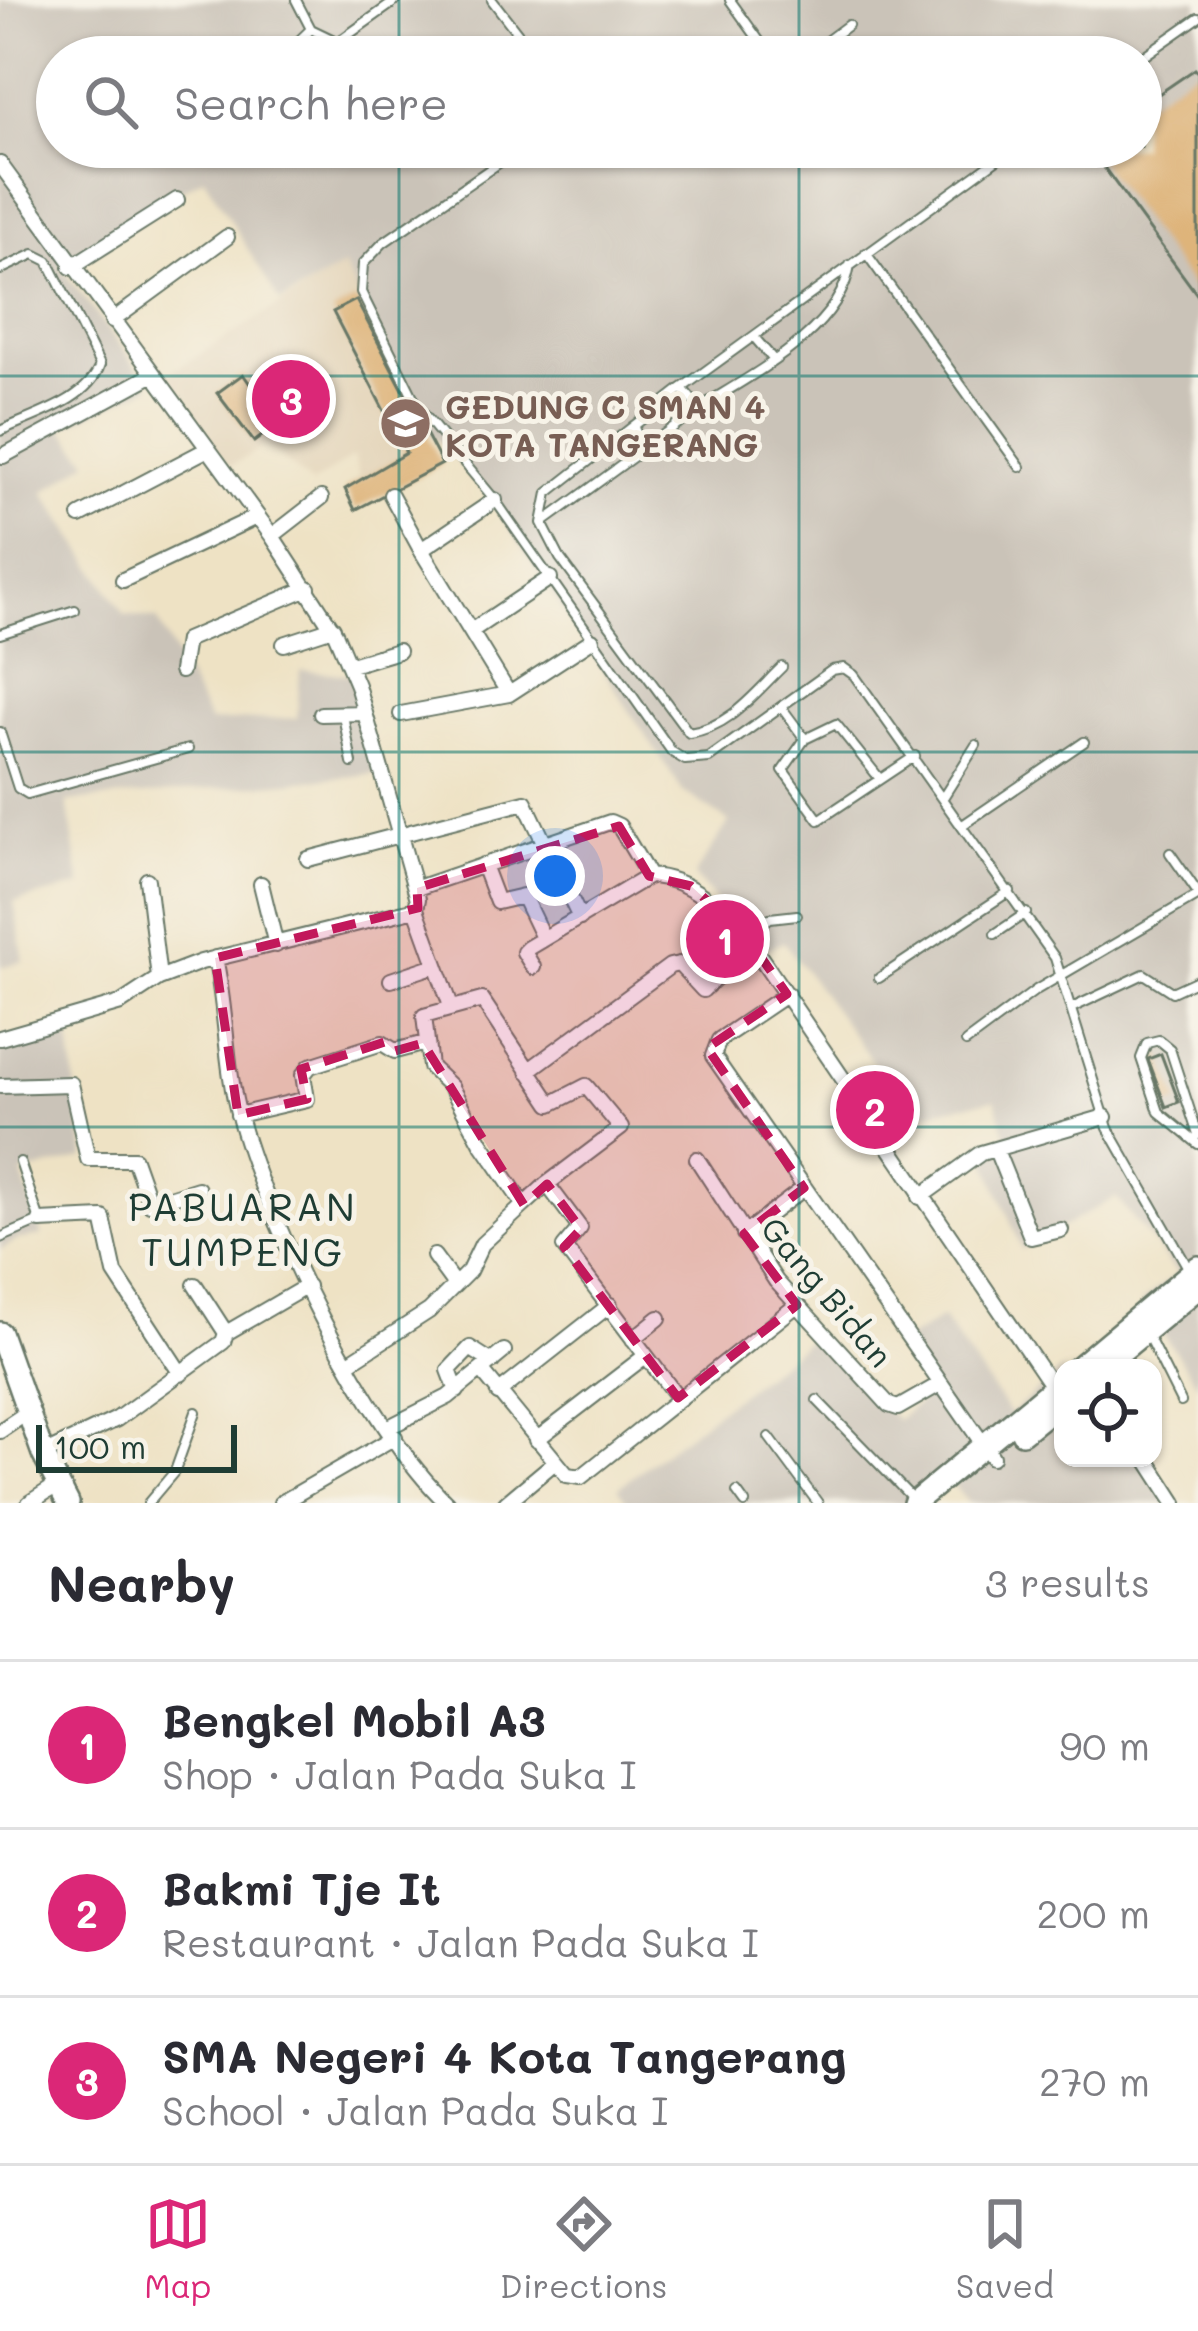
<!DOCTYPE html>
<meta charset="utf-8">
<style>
body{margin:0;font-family:Mali,sans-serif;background:#f2f2f3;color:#2b2b33}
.controls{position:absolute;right:36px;bottom:36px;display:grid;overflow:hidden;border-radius:24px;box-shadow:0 3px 9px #0004}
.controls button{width:108px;height:108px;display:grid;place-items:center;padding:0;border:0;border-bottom:3px solid #e1e1e2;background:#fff;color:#2b2b33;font:60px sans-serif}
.scale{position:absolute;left:36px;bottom:30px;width:201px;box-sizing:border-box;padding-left:12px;border:6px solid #1f3d34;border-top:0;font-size:33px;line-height:42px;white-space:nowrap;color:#1f3d34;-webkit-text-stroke:9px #f7f3e8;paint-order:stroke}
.you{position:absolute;left:555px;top:876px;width:42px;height:42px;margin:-30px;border:9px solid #fff;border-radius:50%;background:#1a73e8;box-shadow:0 0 0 18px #1a73e833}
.badge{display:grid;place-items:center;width:78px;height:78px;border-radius:50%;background:#db2777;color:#fff;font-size:39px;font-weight:700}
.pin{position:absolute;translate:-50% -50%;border:6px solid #fff;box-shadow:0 3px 12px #0006}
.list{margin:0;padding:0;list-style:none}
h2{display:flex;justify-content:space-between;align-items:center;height:156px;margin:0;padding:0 48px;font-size:51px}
h2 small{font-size:39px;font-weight:400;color:#7c7c81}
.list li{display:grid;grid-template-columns:78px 1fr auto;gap:36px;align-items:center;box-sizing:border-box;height:168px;padding:0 48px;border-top:3px solid #e1e1e2}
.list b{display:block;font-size:45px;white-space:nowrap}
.list p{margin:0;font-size:39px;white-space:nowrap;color:#7c7c81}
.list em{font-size:39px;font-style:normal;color:#7c7c81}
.icon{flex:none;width:66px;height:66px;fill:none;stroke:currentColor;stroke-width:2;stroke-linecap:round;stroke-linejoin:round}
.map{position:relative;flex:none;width:1198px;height:1503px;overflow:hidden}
.search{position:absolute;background:#fff;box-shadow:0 3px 9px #0004;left:36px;right:36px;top:36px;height:132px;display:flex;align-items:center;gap:30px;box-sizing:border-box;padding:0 42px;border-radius:66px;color:#7c7c81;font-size:45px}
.sheet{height:660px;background:#fff}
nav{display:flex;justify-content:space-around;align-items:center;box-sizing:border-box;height:168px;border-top:3px solid #e1e1e2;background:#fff;font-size:33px;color:#7c7c81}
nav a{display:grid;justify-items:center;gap:6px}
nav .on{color:#db2777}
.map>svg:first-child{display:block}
</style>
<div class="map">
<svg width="1198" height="1503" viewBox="0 0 1198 1503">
<rect width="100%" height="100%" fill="#f7f3e8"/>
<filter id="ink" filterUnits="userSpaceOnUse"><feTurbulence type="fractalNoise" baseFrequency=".00833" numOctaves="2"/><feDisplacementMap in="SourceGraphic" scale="24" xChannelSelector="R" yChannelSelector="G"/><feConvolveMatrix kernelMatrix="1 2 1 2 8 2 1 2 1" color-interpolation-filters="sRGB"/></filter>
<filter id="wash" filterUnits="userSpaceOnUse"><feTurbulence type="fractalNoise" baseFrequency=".004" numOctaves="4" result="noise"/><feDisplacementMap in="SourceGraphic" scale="48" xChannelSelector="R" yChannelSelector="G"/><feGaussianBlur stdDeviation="2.7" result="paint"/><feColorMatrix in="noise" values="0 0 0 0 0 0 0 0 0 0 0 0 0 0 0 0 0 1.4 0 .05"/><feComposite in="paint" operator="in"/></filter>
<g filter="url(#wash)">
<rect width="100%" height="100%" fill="#eee2c4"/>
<path fill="#e2d2b5" d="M344,265L442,464L355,510L345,489L359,477L353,456L312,484L266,445L222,471L160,379Z"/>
<path fill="#cac3b8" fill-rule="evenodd" d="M0,0H1198V1385L1141,1302L1177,1273L1116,1197L1022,1250L983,1152L1009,1144L995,1099L912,1115L784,942L761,951L694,876L729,822L683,792L484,490L419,422L344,266L280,302L204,177L59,265L151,386L62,428L89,461L44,492L125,615L157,619L210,722L297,718L300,670L353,675L377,774L67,802L81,886L14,902L24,961L0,967ZM57,57H1141V147H57Z
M69,1031L85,1158L22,1174L42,1236L19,1239L0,1250V1046Z
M942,1318L1010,1414L1063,1369V1458H1147L1175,1503H968L945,1475L909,1503H628L618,1488L814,1336L897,1420L935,1390L903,1342Z"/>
<g id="blocks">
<path fill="#deb47a" d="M1195,69L1198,73V296L1089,147H1141V106Z
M356,300L442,464L355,510L345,489L406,453L333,312Z
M243,374L278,424L254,442L217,393Z
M1161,1054L1179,1102L1166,1107L1148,1059Z"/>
</g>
</g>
<g filter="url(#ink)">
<use href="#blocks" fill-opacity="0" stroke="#677766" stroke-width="3"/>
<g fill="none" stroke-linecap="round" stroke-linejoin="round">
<defs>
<path id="lane" d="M492,0L536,57
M730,0L771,57
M311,29L338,42L397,0
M282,57L311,29L296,0
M805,57L848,25
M1141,58L1198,18
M522,147L383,243L363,264L361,292L418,407L495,500L672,752L685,760L709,758L832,670L844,668L854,675L1055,958L1108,1128L1191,1273
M866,253L1020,467
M0,270L34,254L48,261L100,365C88,401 33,415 0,431
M754,337L772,358
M682,388L699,408C751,375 840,331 850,265
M644,449L699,408
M545,521L644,449L633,426
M0,634L75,610
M782,667C754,694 730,727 689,733L560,558L542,523L548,493L682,388L1014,147
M782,708L805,739L783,770L819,820L915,756
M343,715L352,763
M0,732L18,788L28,794L188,749
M805,739L836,724L880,779
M944,796L976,745
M964,824L1084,742
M1170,853L1198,893
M995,934L1026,913
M747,935L770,918L797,915
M879,978L1010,891
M1074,1007L1144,974L1172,992L1198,980
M966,1042L1036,990L1198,895
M1198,1135L1170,1049L1159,1040L1147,1043L1141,1058L1159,1112L1198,1144
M0,1238L40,1221L20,1162
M1146,1332L1181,1402
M817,1400L912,1498
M769,1437L818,1503
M737,1492L745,1503
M148,1503L175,1471L196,1412"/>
<path id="street" d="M0,164L272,536L335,633L357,685L418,899L416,909L201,962L159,978L121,1003L0,1038
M71,267L177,200
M112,321L227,237
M3,456L152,375
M391,495L421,550L495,500
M80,516L206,450
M272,536L321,498
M421,550L509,694
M123,580L256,517
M471,631L550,578
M284,644L333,628
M351,665L398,651
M181,671L186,640L308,588
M321,714L365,713
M401,714L509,694L592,640
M308,859L525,802L580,918
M483,865L497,902L523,896L543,938
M147,880L159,978
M261,884L276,945
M417,888L610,822L619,826L649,876C690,878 718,907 746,936L1053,1388
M416,909L451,1006
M215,958C227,1011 225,1068 240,1120C270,1228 366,1426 447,1503
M533,967L524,952L528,948L649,876
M391,980L433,966
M787,994L719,1040L713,1056L992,1457
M528,1071L670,966L679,964L703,990L751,944
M0,1086L71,1084L88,1159H134L150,1204L198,1189
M238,1115L307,1099L303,1075L310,1066L382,1043L395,1051L425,1043
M996,1150L1031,1237L1061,1230
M697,1159L776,1281L889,1405L898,1408L940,1384
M547,1184L621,1128L586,1086L551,1104L482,1000L424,1016L430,1067L451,1087L482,1144L524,1205L547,1184L580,1228L564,1247L678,1398
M920,1197L981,1153L1105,1117
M40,1221L103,1218L115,1273L181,1374
M744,1234L804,1188
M434,1256L455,1285
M226,1333L307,1286
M633,1339L659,1318
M350,1362L429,1311L469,1271L482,1244L524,1205
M482,1371L567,1475L581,1477L797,1305
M457,1391L449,1370L470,1348L492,1362
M498,1393L610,1305
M387,1428L448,1397L504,1351
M0,1431L28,1412
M536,1440L644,1357
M43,1454L117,1419L223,1342L226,1333L195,1285
M1146,1458L1175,1503
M29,1503L57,1485
M281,1503L395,1437
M506,1503L555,1462"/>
<path id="secondary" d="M0,1333L43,1454L68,1503"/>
<path id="primary" d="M1077,1368L1198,1267
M1101,1368L1198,1288
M1022,1433L1063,1400
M914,1503L1063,1380"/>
</defs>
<use href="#lane" stroke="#677766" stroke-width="12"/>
<use href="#street" stroke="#677766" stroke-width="18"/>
<use href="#secondary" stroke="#677766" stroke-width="26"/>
<use href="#primary" stroke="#677766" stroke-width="26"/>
<use href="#lane" stroke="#fff" stroke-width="8"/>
<use href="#street" stroke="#fff" stroke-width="14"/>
<use href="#secondary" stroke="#fff" stroke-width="21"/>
<use href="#primary" stroke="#fff" stroke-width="21"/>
</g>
</g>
<path fill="#c2185b" fill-opacity="0.2" stroke="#c2185b" stroke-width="9" stroke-dasharray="24 15" stroke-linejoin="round" d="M619,826L649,876L691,886L746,936L787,994L707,1048L804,1188L744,1234L797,1305L678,1398L564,1247L581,1229L547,1184L524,1205L423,1043L395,1051L385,1042L301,1069L307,1099L238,1115L215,958L418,908L417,888Z"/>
<path fill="none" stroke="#0f766e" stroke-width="3" stroke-opacity="0.55" d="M399,0V57M799,0V57M399,147V1503M799,147V1503M0,376H1198M0,752H1198M0,1127H1198"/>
<defs>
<symbol id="school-disc" viewBox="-11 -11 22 22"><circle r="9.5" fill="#8d6e63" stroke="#f7f3e8"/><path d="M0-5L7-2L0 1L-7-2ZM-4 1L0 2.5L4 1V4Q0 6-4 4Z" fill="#fff"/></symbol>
</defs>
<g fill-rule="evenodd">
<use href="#school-disc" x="376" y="394" width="59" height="59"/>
</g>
<g text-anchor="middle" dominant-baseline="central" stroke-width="10" stroke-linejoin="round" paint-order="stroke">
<g font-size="33" font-weight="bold" fill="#785e54" stroke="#f7f3e8" text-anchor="start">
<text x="445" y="405">GEDUNG C SMAN 4<tspan x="445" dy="38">KOTA TANGERANG</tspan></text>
</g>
<g font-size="33" fill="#1f3d34" stroke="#f7f3e8">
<text transform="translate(828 1291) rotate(50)">Gang Bidan</text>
</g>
<g font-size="39" letter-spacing="3" fill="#1f3d34" stroke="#f7f3e8">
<text x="243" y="1205">PABUARAN<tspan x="243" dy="45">TUMPENG</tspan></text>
</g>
</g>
</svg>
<div class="controls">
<button><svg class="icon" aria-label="locate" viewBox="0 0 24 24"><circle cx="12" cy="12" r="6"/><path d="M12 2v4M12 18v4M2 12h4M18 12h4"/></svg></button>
</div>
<div class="scale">100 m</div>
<div class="you"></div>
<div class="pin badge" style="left:725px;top:939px">1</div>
<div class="pin badge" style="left:875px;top:1110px">2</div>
<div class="pin badge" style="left:291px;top:399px">3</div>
<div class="search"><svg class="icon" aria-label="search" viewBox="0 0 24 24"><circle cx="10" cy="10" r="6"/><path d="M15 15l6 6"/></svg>Search here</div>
</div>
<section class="sheet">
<h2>Nearby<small>3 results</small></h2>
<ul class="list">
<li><span class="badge">1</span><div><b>Bengkel Mobil A3</b><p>Shop · Jalan Pada Suka I</p></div><em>90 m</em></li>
<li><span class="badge">2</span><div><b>Bakmi Tje It</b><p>Restaurant · Jalan Pada Suka I</p></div><em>200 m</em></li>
<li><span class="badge">3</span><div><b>SMA Negeri 4 Kota Tangerang</b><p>School · Jalan Pada Suka I</p></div><em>270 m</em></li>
</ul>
</section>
<nav>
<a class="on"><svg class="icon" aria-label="map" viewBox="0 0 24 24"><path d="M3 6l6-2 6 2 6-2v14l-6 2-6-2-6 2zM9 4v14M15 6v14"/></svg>Map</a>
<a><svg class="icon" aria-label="directions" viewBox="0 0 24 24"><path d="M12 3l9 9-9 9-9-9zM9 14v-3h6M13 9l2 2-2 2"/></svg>Directions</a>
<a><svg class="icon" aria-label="saved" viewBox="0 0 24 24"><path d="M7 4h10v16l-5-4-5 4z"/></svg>Saved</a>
</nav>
